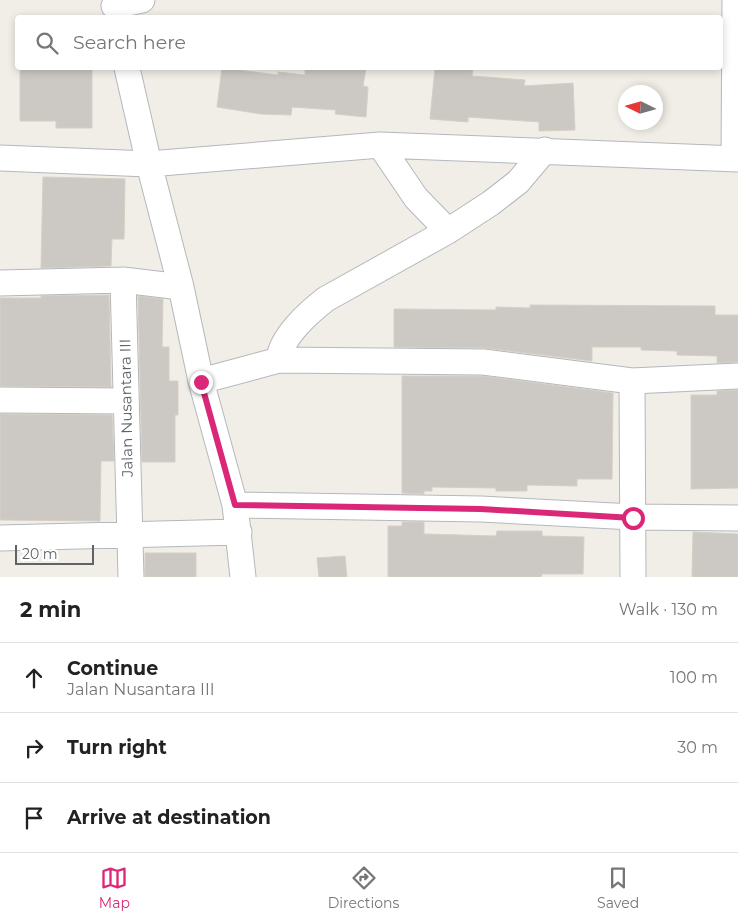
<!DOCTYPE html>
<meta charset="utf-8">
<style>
body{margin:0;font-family:Montserrat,sans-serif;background:#f2f2f2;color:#222}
.compass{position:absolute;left:618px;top:85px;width:45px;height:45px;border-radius:50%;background:#fff;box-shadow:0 2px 8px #0003;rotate:275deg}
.scale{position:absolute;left:15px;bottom:12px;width:79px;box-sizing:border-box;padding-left:5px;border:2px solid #5f6367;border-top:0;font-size:14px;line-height:18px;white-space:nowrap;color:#5f6367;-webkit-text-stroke:4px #fff;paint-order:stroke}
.stop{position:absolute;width:15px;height:15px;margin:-11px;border:4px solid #db2777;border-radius:50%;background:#fff}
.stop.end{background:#db2777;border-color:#fff;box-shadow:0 1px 5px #0008}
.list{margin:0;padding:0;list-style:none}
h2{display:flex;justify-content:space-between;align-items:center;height:65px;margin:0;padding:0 20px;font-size:21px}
h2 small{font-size:16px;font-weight:400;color:#767676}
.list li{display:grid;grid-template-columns:32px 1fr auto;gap:15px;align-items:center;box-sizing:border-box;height:70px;padding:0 20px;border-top:1px solid #e0e0e0}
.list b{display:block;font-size:19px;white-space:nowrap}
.list p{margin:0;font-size:16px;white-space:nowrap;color:#767676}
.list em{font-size:16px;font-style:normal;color:#767676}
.icon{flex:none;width:28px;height:28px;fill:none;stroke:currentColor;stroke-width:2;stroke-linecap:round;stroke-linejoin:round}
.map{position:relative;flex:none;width:738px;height:577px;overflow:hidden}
.search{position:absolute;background:#fff;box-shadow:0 2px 8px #0003;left:15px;right:15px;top:15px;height:55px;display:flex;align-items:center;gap:12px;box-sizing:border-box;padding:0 18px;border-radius:5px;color:#767676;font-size:19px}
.sheet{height:275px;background:#fff}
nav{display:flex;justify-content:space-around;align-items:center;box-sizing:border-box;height:70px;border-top:1px solid #e0e0e0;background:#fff;font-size:14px;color:#767676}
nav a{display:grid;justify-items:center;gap:2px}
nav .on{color:#db2777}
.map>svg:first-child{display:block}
</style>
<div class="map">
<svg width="738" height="577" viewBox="0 0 738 577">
<rect width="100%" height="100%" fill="#f1eee7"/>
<path fill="#ccc9c4" stroke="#d5cfc5" d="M20,68H92V128H56V121H20Z
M222,68L278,75V72L305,75V68H366L363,86L368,87L366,117L335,114L336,110L292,107L291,115L261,114L217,107Z
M435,68L473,69L472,76L525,80L524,86L573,83L575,130L539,131V122L468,117V122L430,119Z
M43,177L125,179L124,239H112L111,266L41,268Z
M109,295L111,387L0,386V298H41V296Z
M138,296L163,299L162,347H169V381H178V415H175V462H142Z
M530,305L715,306V315H738V362L717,363V356L677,355V351L641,350V347H592V361L485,348L394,347V309L496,310V307L530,308Z
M402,376H482L613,393L612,479H577V486L527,485V491H496V488L432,487V491H424V494L402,493Z
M738,390V488L691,489V395H717V391Z
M0,414L112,415L114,461H101L100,521L0,520Z
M402,522H424V534L496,536L497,531H542V536L584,537L583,574H542L541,577H388V526H402Z
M693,532L738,534V577H692Z
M145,553H196V577H145Z
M345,556L347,577H319L317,558Z"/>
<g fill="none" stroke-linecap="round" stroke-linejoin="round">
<defs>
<path id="minor" d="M114,6L142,0
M127,68L149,164L181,287L201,381L235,505L243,577
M380,145L416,198L448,231
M0,158L149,164L380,145L738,159
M734,159L735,0
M123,280L131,577
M0,283L123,280L181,287
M279,360C280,338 309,312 326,299L448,231L491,203L518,182L545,150
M201,381L279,360L483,362L632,381L738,376
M632,381L633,577
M0,400L126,401
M235,505L481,509L633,517L738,518
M0,538L239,532"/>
</defs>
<use href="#minor" stroke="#b4b8bb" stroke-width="27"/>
<use href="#minor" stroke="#fff" stroke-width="25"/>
</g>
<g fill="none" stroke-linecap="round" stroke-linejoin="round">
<path stroke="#db2777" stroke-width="6" d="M201,382L235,505L481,509L633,518"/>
</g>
<g text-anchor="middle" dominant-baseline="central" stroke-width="4" stroke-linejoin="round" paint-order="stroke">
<g font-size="15" fill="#5f6367" stroke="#fff">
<text transform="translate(126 408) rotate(-91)">Jalan Nusantara III</text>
</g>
</g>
</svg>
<svg class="compass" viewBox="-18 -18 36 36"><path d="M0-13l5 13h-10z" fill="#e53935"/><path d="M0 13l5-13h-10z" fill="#767676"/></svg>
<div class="scale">20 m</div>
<div class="stop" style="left:633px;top:518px"></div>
<div class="stop end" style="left:201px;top:382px"></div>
<div class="search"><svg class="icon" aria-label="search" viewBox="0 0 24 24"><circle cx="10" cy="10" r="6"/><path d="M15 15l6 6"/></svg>Search here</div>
</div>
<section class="sheet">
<h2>2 min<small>Walk · 130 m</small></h2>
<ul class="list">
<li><svg class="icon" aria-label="ahead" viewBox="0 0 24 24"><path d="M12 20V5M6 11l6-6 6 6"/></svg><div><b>Continue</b><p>Jalan Nusantara III</p></div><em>100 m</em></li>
<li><svg class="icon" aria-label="right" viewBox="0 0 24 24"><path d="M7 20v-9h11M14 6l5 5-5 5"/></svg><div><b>Turn right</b></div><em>30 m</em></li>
<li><svg class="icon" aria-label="arrive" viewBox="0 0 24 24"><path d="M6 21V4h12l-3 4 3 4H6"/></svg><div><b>Arrive at destination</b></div></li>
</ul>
</section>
<nav>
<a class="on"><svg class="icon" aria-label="map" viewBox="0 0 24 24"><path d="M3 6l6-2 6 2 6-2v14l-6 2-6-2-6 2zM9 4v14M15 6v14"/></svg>Map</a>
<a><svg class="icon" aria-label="directions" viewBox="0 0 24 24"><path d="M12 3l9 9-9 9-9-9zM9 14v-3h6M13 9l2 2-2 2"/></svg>Directions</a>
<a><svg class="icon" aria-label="saved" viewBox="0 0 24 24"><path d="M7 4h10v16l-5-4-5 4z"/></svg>Saved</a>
</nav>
